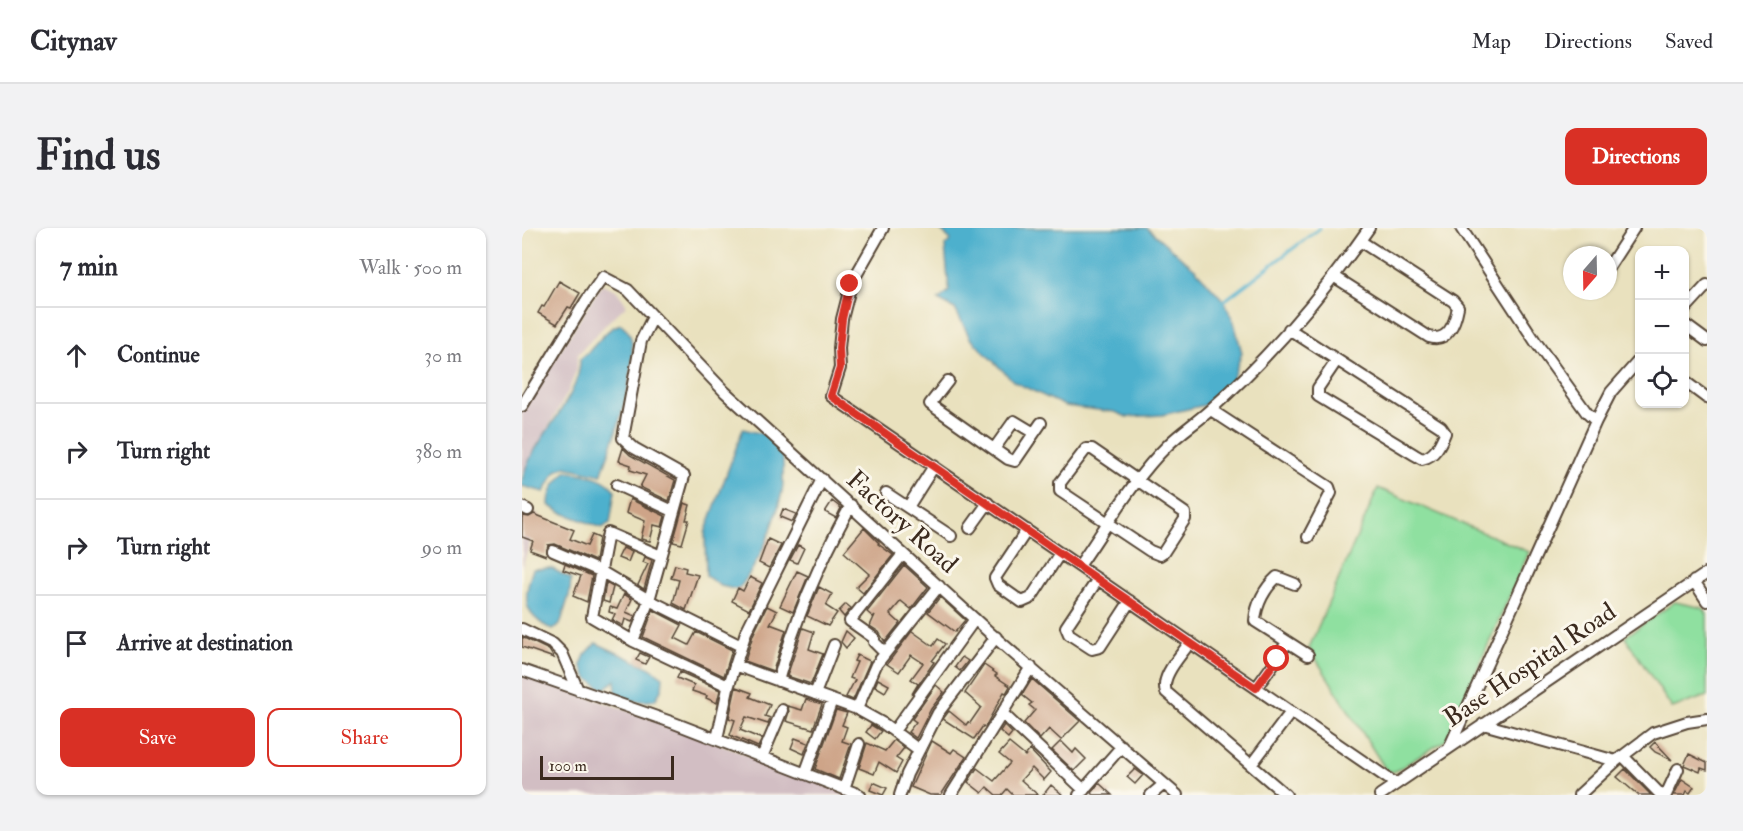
<!DOCTYPE html>
<meta charset="utf-8">
<style>
body{margin:0;font-family:"IM FELL Double Pica",serif;background:#f2f2f3;color:#2b2b33}
.controls{position:absolute;right:18px;top:18px;display:grid;overflow:hidden;border-radius:12px;box-shadow:0 2px 4px #0004}
.controls button{width:54px;height:54px;display:grid;place-items:center;padding:0;border:0;border-bottom:2px solid #e1e1e2;background:#fff;color:#2b2b33;font:30px sans-serif}
.compass{position:absolute;left:1041px;top:18px;width:54px;height:54px;border-radius:50%;background:#fff;box-shadow:0 2px 4px #0004;rotate:200deg}
.scale{position:absolute;left:18px;bottom:15px;width:134px;box-sizing:border-box;padding-left:6px;border:3px solid #3b2a1e;border-top:0;font-size:16px;line-height:21px;white-space:nowrap;color:#3b2a1e;-webkit-text-stroke:4px #fbf7ec;paint-order:stroke}
.stop{position:absolute;width:18px;height:18px;margin:-14px;border:4px solid #d93025;border-radius:50%;background:#fff}
.stop.end{background:#d93025;border-color:#fff;box-shadow:0 2px 6px #0008}
.list{margin:0;padding:0;list-style:none}
h2{display:flex;justify-content:space-between;align-items:center;height:78px;margin:0;padding:0 24px;font-size:26px}
h2 small{font-size:20px;font-weight:400;color:#7c7c81}
.list li{display:grid;grid-template-columns:39px 1fr auto;gap:18px;align-items:center;box-sizing:border-box;height:96px;padding:0 24px;border-top:2px solid #e1e1e2}
.list b{display:block;font-size:22px;white-space:nowrap}
.list em{font-size:20px;font-style:normal;color:#7c7c81}
.actions{display:flex;gap:12px;padding:18px 24px}
.actions a{flex:1;padding:14px 0;border:2px solid #d93025;border-radius:12px;text-align:center;font-size:21px;color:#d93025}
.actions .main{background:#d93025;color:#fff}
.icon{flex:none;width:33px;height:33px;fill:none;stroke:currentColor;stroke-width:2;stroke-linecap:round;stroke-linejoin:round}
.map{position:relative;flex:none;width:1185px;height:567px;overflow:hidden;border-radius:12px}
header{display:flex;align-items:center;gap:36px;box-sizing:border-box;height:84px;padding:0 30px;background:#fff;border-bottom:2px solid #e1e1e2}
header strong{font-size:28px}
nav{display:flex;gap:33px;margin-inline-start:auto;font-size:21px}
.intro{display:flex;align-items:center;justify-content:space-between;box-sizing:border-box;height:144px;padding:0 36px}
h1{margin:0;font-size:42px}
.button{padding:15px 27px;border-radius:12px;background:#d93025;color:#fff;font-size:21px;font-weight:700}
main{display:flex;gap:36px;padding:0 36px}
aside{flex:1;background:#fff;border-radius:12px;box-shadow:0 2px 4px #0004}
.map>svg:first-child{display:block}
</style>
<header>
<strong>Citynav</strong>
<nav><a>Map</a><a>Directions</a><a>Saved</a></nav>
</header>
<div class="intro"><h1>Find us</h1><a class="button">Directions</a></div>
<main>
<aside>
<h2>7 min<small>Walk · 500 m</small></h2>
<ul class="list">
<li><svg class="icon" aria-label="ahead" viewBox="0 0 24 24"><path d="M12 20V5M6 11l6-6 6 6"/></svg><div><b>Continue</b></div><em>30 m</em></li>
<li><svg class="icon" aria-label="right" viewBox="0 0 24 24"><path d="M7 20v-9h11M14 6l5 5-5 5"/></svg><div><b>Turn right</b></div><em>380 m</em></li>
<li><svg class="icon" aria-label="right" viewBox="0 0 24 24"><path d="M7 20v-9h11M14 6l5 5-5 5"/></svg><div><b>Turn right</b></div><em>90 m</em></li>
<li><svg class="icon" aria-label="arrive" viewBox="0 0 24 24"><path d="M6 21V4h12l-3 4 3 4H6"/></svg><div><b>Arrive at destination</b></div></li>
</ul>
<div class="actions"><a class="main">Save</a><a>Share</a></div>
</aside>
<div class="map">
<svg width="1185" height="567" viewBox="0 0 1185 567">
<rect width="100%" height="100%" fill="#fbf7ec"/>
<filter id="ink" filterUnits="userSpaceOnUse"><feTurbulence type="fractalNoise" baseFrequency=".0167" numOctaves="2"/><feDisplacementMap in="SourceGraphic" scale="12" xChannelSelector="R" yChannelSelector="G"/><feConvolveMatrix kernelMatrix="1 2 1 2 8 2 1 2 1" color-interpolation-filters="sRGB"/></filter>
<filter id="wash" filterUnits="userSpaceOnUse"><feTurbulence type="fractalNoise" baseFrequency=".008" numOctaves="4" result="noise"/><feDisplacementMap in="SourceGraphic" scale="24" xChannelSelector="R" yChannelSelector="G"/><feGaussianBlur stdDeviation="1.35" result="paint"/><feColorMatrix in="noise" values="0 0 0 0 0 0 0 0 0 0 0 0 0 0 0 0 0 1.4 0 .05"/><feComposite in="paint" operator="in"/></filter>
<g filter="url(#wash)">
<rect width="100%" height="100%" fill="#e9e1be"/>
<path fill="#d2bec3" d="M80,56L94,62L105,77L88,92L56,126L54,143L46,164L0,246V183Z
M0,277L17,286L0,340Z
M0,446L165,503L329,567H0Z"/>
<path fill="#8fe0a0" stroke="#65855f" stroke-width="1.5" d="M856,260L1007,324L924,512L872,544L864,542L787,420Z
M1153,374L1181,380L1185,386V468L1150,480L1103,409Z"/>
<path fill="#4eb0cd" stroke="#446d76" stroke-width="1.5" d="M416,0H625L673,41L702,73L712,94L720,125L709,154L683,177L640,187L605,189L593,184L543,178L492,154L448,110L433,81L416,72L427,63L423,18L429,12Z
M99,96C100,97 106,102 106,103C122,130 90,218 79,247L43,239L34,243L22,264L0,258C0,220 60,173 58,131C75,119 81,101 99,96Z
M221,201L245,207L261,227C261,239 262,253 260,264C253,298 237,335 216,362L199,358L184,348L183,305Z
M45,243C63,247 82,247 93,263L88,295L80,300L38,284L27,277C27,262 34,253 45,243Z
M29,340L49,351L48,364L38,397L31,402C1,387 0,372 11,341Z
M74,415L128,440L141,449L140,461L133,472C118,474 105,475 94,464L93,452L82,462L65,450L59,437L63,427Z"/>
<g fill="none" stroke-linecap="round" stroke-linejoin="round">
<path stroke="#4eb0cd" stroke-width="3" d="M702,73L798,0"/>
</g>
<g id="blocks">
<path fill="#cea488" d="M37,53L58,65L49,80L46,79L35,96L16,85L20,78L22,79Z
M101,220L108,227L153,252L147,273L118,259L124,247L108,242L109,237L97,233Z
M108,271L143,288L140,299L132,297L128,313L119,311L123,293L104,285Z
M310,273L319,280L314,290L303,284Z
M162,275L168,277L164,292H167L160,316L151,314Z
M261,281L274,286L270,294L258,289Z
M12,286L52,302L48,311L65,318L70,307L77,310L73,333L33,316L26,317L24,328L8,322L11,313L0,309V290L1,288L7,289Z
M342,300L357,315L356,316L371,327L341,365L334,359L347,346L322,324Z
M246,311L259,317L247,340L237,335Z
M276,317L282,320L275,335L268,332Z
M101,320L110,324L106,334L96,330Z
M123,329L130,332L122,361L116,357L126,336L121,334Z
M43,336L70,348L65,374L51,368L59,348L41,342Z
M153,337L164,340L163,344L176,347L164,382L151,375L157,352L149,350Z
M382,337L406,359L389,381L379,373L368,386L378,395L363,414L357,404L348,398L353,387L351,389L345,384Z
M275,343L286,348L271,384L258,378Z
M228,349L240,355L227,382L210,373L216,360L221,363Z
M84,355L91,359L87,375L81,373Z
M297,359L310,366L304,378L315,385L306,398L285,388Z
M102,366L110,371L104,384L113,388L110,394L103,391L101,398L90,392L93,386L87,384L88,379L95,381Z
M418,369L443,392L433,404L406,384Z
M324,376L329,380L322,389L317,383Z
M245,378L255,383L248,396L264,402L251,443L223,433L231,407Z
M131,382L160,397L153,410L167,417L174,404L210,422L202,448L121,409Z
M281,400L292,404L287,421L301,426L289,456L265,448Z
M324,403L332,410L324,420L319,414Z
M390,403L411,418L416,411L423,416L410,433L412,434L390,466L396,456L389,451L401,435L389,427L377,444L365,436Z
M0,409L27,422L32,430L0,419Z
M118,425L127,429L123,436L114,432Z
M335,427L348,433L331,472L324,469L333,452L328,450L335,434L332,433Z
M440,429L446,433L438,443L433,439Z
M462,437L475,446L473,448L488,458L484,465L482,464L463,499L461,498L452,511L421,491L427,483L444,497L446,494L448,495L459,479L443,465Z
M158,444L198,462L195,475L184,470L185,468L170,463L172,457L155,450Z
M356,451L367,457L363,464L353,458Z
M510,451L558,493L539,512L527,501L518,511L502,495L513,482L507,477L510,475L500,467Z
M414,457L422,464L409,481L394,510L386,504L394,494L390,491Z
M214,459L230,465L228,469L248,477L243,488L248,490L246,496L224,489L218,502L240,511L236,519L208,507L213,492L207,490Z
M284,471L300,476L291,501L264,493L267,484L266,478L280,482Z
M314,482L325,485L320,497L325,499L320,513L329,516L317,551L293,541Z
M349,497L359,503L353,511L344,504Z
M482,497L490,505L486,510L478,503Z
M273,510L286,515L282,526L269,520Z
M372,512L382,520L374,530L380,534L374,545L357,534L352,546L337,540L345,515L363,523Z
M410,513L429,525L432,521L444,529L419,567H408L389,559Z
M539,513L551,525L554,521L564,531L552,543L530,522Z
M1133,514L1150,532L1133,524L1128,519Z
M487,515L503,528L508,522L529,544L522,552L510,540L499,552L516,567H491L485,561L480,567H474L465,559L460,565L446,554L455,540L472,553L488,535L477,526Z
M1167,526L1185,535V542L1179,540L1178,544L1162,537Z
M613,541L621,547L613,556L605,549Z
M1103,541L1129,567H1116L1095,549Z
M1160,551L1172,559L1168,565L1165,563L1163,567H1152Z
M351,554L365,560L361,567L348,562Z
M577,555L590,567H571L569,565Z
M529,557L541,567H521Z"/>
</g>
</g>
<g filter="url(#ink)">
<use href="#blocks" fill-opacity="0" stroke="#554536" stroke-width="1.5"/>
<g fill="none" stroke-linecap="round" stroke-linejoin="round">
<defs>
<path id="minor" d="M361,0L329,56L320,91L317,120L318,140L309,168L874,556
M939,0L1013,113L1065,185L1074,193
M1086,40L1112,0
M813,49L907,109C926,115 933,95 936,79L931,73L838,13
M1162,82L1185,57
M1162,96L1185,113
M767,101L919,199L923,205C918,217 913,228 900,231L893,227L796,168V160L815,132
M426,153L408,176L486,231L493,233L519,195
M1162,153L1185,170
M0,178L64,73L81,49L106,62L203,164L468,405L655,567
M689,182L807,259L809,265L786,309
M472,221L492,193L512,205
M564,221H570L663,285V291L641,325L638,327L628,323L538,263V255Z
M95,257L151,283
M364,265L429,308
M0,279L6,282
M386,279L412,238
M448,300L466,275
M505,302L473,350L476,357L500,374L509,370L538,325
M31,323L80,344L127,372L219,418
M139,328L86,305L70,389L111,413L206,458
M557,338C585,298 611,251 646,217C659,204 675,194 688,182C749,128 801,66 847,0
M576,351L544,399L547,406L570,421L578,419L608,373
M1172,353L1185,373
M773,356L755,349C743,360 734,376 733,393L786,427
M0,401L31,416L40,425L56,462
M111,413L127,372L162,248L112,220L101,210L119,113L131,89
M668,414C659,428 638,448 644,464L764,567
M363,425L352,414V410L328,393L381,326
M213,437L335,481L362,496L397,522
M0,442L152,495L338,567
M256,453C273,391 298,333 329,277
M734,460L755,431L765,414
M293,466L312,417
M335,481L354,437L417,358
M480,485L562,562
M961,496L1094,533L1057,567
M372,503L453,391
M195,511L206,460L224,404L300,251
M928,518L1074,193L1089,164L1118,131
M1101,528L1139,567
M240,529L260,482
M1094,533L1131,505L1165,494L1185,491
M729,537L769,484
M283,546L310,472
M322,561L337,516
M378,567L385,546L416,485L474,409
M429,567L509,439
M557,567L600,518
M629,567L642,556
M858,567L1185,345
M1144,567L1156,541"/>
</defs>
<use href="#minor" stroke="#554536" stroke-width="14"/>
<use href="#minor" stroke="#fff" stroke-width="10"/>
</g>
</g>
<g fill="none" stroke-linecap="round" stroke-linejoin="round" filter="url(#ink)">
<path stroke="#d93025" stroke-width="8" d="M328,56L320,91L317,120L318,140L309,168L734,460L755,431"/>
</g>
<g text-anchor="middle" dominant-baseline="central" stroke-width="6" stroke-linejoin="round" paint-order="stroke">
<g font-size="26" fill="#3b2a1e" stroke="#fbf7ec">
<text transform="translate(380 294) rotate(42)">Factory Road</text>
<text transform="translate(1008 437) rotate(-34)">Base Hospital Road</text>
</g>
</g>
</svg>
<div class="controls">
<button>+</button>
<button>−</button>
<button><svg class="icon" aria-label="locate" viewBox="0 0 24 24"><circle cx="12" cy="12" r="6"/><path d="M12 2v4M12 18v4M2 12h4M18 12h4"/></svg></button>
</div>
<svg class="compass" viewBox="-18 -18 36 36"><path d="M0-13l5 13h-10z" fill="#e53935"/><path d="M0 13l5-13h-10z" fill="#7c7c81"/></svg>
<div class="scale">100 m</div>
<div class="stop" style="left:755px;top:431px"></div>
<div class="stop end" style="left:328px;top:56px"></div>
</div>
</main>
